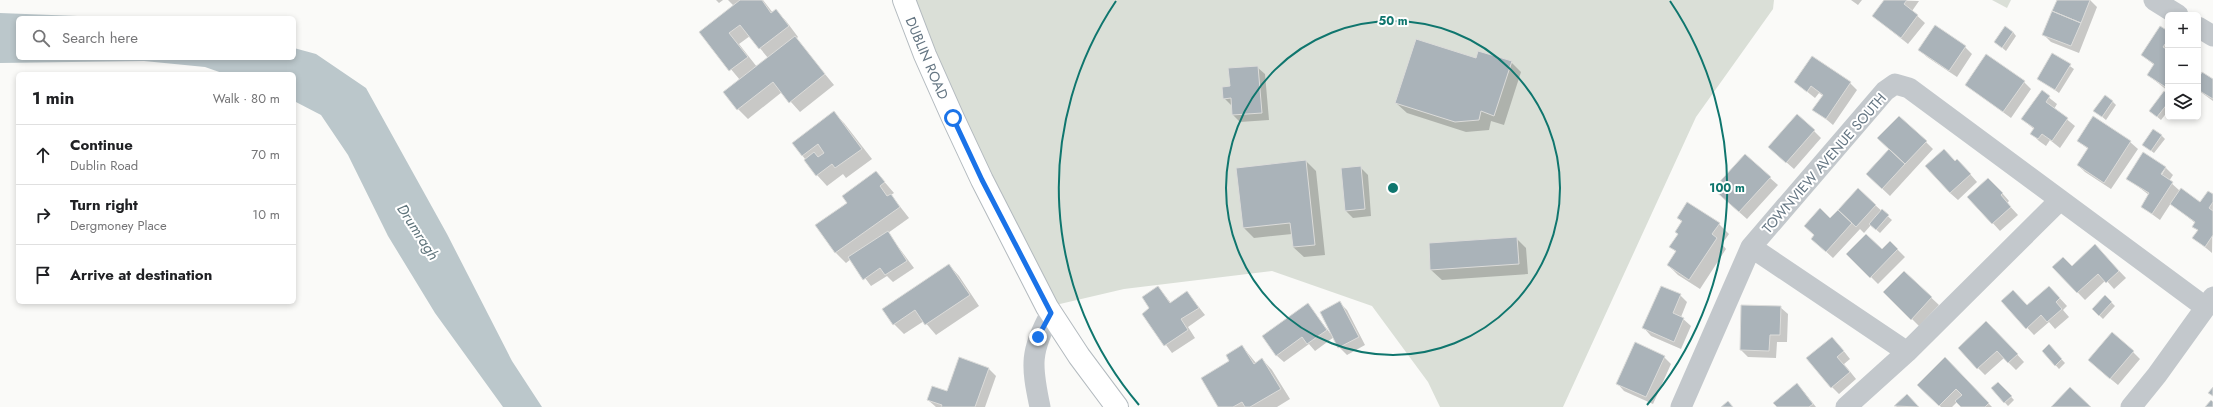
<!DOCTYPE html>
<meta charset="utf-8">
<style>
body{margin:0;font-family:Jost,sans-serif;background:#f2f2f2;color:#202124}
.controls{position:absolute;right:12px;top:12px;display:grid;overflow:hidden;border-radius:6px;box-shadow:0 2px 6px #0003}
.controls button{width:36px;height:36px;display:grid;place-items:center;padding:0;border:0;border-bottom:1px solid #e0e0e0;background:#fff;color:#202124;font:20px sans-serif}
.stop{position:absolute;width:12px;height:12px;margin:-9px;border:3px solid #1a73e8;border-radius:50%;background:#fff}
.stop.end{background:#1a73e8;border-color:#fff;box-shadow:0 1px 4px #0008}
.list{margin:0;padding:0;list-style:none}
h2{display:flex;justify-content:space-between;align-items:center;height:52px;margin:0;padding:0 16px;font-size:17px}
h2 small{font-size:13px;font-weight:400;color:#757577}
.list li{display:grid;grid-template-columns:26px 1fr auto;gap:12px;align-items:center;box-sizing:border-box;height:60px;padding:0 16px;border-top:1px solid #e0e0e0}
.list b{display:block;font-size:15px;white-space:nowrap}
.list p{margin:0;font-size:13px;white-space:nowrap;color:#757577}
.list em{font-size:13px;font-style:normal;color:#757577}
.icon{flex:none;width:22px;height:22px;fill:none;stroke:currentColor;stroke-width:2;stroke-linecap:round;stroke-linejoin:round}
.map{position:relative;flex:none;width:2213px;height:407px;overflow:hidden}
.search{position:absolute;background:#fff;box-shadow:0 2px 6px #0003;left:16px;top:16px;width:280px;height:44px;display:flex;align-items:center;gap:10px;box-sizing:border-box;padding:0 14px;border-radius:6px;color:#757577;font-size:15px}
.panel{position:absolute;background:#fff;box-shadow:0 2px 6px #0003;left:16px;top:72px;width:280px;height:232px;border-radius:6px}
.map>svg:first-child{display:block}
</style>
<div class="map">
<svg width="2213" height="407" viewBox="0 0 2213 407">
<rect width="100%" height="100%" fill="#fafaf8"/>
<path fill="#dadfd7" d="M904,0H1774L1773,9L1696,117L1563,407H1440L1428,382L1372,306L1272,271L1124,289L1047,307Z
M1992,0H2011L2007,8Z"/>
<path fill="#bbc7cb" d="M0,13L129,18H18V58H294V48L316,54L366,88L447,234L512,361L542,407H503L435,313L388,236L348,155L321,115L294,101V74H225L205,67L144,61L0,63Z"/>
<path fill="#0003" fill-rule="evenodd" d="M716,0H723L719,3Z
M728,0H763L773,13L776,11L786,21L798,37L796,39L834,85L800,112L782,92L748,119L738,109L740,80L700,32L734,6ZM750,36L768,58L757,67L739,44Z
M1851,0H1862L1858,5Z
M1885,0L1919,1L1912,11L1925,23L1908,44L1873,16Z
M2058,0H2090L2097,7L2079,53L2051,42L2044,35Z
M2013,32L2016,36L2006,51L1999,45Z
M2168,32V91L2148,75L2154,65L2142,55Z
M1965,47L1972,54L1957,77L1927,57L1920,50Z
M2053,54L2074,69L2059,93L2038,78Z
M1477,59L1511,62L1521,72L1504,125L1491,121L1489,130L1466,132L1407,113L1396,103Z
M1257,67L1265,74L1269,120L1240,122L1233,115L1232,106L1224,98L1231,87Z
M2198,80H2213V101L2198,90Z
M1795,82L1850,83L1857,90L1833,125L1814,109L1823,96L1819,93L1815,98Z
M2024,82L2031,89L2011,118L1966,85Z
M2042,92L2057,104L2054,109L2075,126L2060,148L2050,140L2046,146L2039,141L2032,134L2035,130L2022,119Z
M2168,95V111L2161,120L2150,111Z
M2112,101L2116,105L2106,120L2095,111Z
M834,113L844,123L872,159L846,178L843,174L827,186L817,175L793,143Z
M1814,131L1821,138L1794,169L1777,154Z
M2161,135L2165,139L2154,153L2147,148Z
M2078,141L2130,142L2138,149L2111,189L2085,172L2078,165L2088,149Z
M1926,142L1933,149L1890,196L1874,181Z
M2143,153L2166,168L2158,178L2159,179L2166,168L2173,175L2169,181L2180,191L2200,203L2213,195L2212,253L2194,238L2198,231L2193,226L2195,223L2171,203L2160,220L2142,207L2149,195L2127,178Z
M1306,161L1316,171L1325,255L1304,257L1293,247L1292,234L1254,238L1244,228Z
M1955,162L1964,167L1977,182L1958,200L1950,193Z
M1360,167L1368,175L1371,216L1353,218L1346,211Z
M876,172L894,193L891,195L909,218L888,233L914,268L893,282L887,276L871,286L851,259L846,263L836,253L816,226L848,203Z
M1770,178L1778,185L1747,219L1722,197Z
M1996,186L2009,201L2007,203L2018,215L2000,231L1969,197Z
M1875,205L1892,220L1880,233L1871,225L1864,233L1860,229L1833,258L1820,246L1831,219Z
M1678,218L1719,224L1729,234L1722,244L1726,249L1700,289L1678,275L1668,265L1676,252L1670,246L1679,234L1682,222Z
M1516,238L1526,248L1528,274L1442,280L1431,270Z
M1890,242L1905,257L1878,284L1848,254L1882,251Z
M2102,253L2126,278L2114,289L2106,280L2085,300L2053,267H2072Z
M949,265L959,276L979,306L936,335L924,321L904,334L894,324Z
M1904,272L1939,305L1919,326L1885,292Z
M1158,287L1171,303L1187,292L1205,315L1188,327L1195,338L1172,353L1143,314L1151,309Z
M2056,294L2067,306L2063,310L2069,317L2055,329L2049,322L2034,335L2002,301L2028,306Z
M1680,295L1687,302L1681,317L1691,326L1681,349L1651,336L1644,328Z
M2105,296L2115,306L2103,319L2093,309Z
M1340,303L1347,310L1365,345L1347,355L1339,347L1334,337L1315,351L1309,344L1284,362L1276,355L1308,304L1330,333Z
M1780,307L1788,314L1787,342H1777L1776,358L1748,357L1741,350Z
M1994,329L2024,362L2016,370L2004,358L1985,375L1978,368Z
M1839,345L1850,359L1844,364L1856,379L1839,394L1832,387Z
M1242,346L1256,363L1262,359L1272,370L1290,399L1277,407H1219L1231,362Z
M2049,346L2065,363L2059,369L2043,351Z
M2133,352L2140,359L2118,385L2096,367Z
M1664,357L1671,364L1653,404L1624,391L1617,383Z
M1945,359L1992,407H1963L1957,402L1952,407H1941L1919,385Z
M988,368L996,376L985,407H936L928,400L947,393Z
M1998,383L2014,400L2008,406L1992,388Z
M1797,385L1804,392L1816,407H1778Z
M1907,396L1918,407H1896Z"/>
<path fill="#aab3b9" stroke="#dcdcda" d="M740,0H762L771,13L776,9L789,26L759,49L740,25L729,33L748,57L729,71L699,32Z
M1884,0H1907L1904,4L1918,15L1901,38L1872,16Z
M2057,0H2090L2081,23L2052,11Z
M2052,11L2081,23L2071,46L2042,35Z
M1935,25L1966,46L1949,71L1918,50Z
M2005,26L2013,32L2002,48L1994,42Z
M2160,26L2168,31V40L2163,47L2168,50L2167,88L2147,75L2154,64L2141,55Z
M795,36L825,74L789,103L773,82L737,110L723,92Z
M1416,39L1476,58L1478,51L1512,61L1494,116L1481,111L1479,120L1455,122L1395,103Z
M2052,53L2071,64L2055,90L2037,79Z
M1986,54L2025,81L2003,112L1965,85Z
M1812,56L1851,82L1826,119L1812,110L1823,95L1811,86L1807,92L1794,82Z
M1258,66L1262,113L1232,115L1231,98L1223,99L1222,87L1230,86L1228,68Z
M2202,72L2213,79V99L2198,90V79Z
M2042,90L2050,96L2046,102L2068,118L2052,141L2042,134L2038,139L2030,134L2034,128L2021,119Z
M2164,91L2168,94V103L2157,117L2149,111Z
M2105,95L2113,101L2102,117L2093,111Z
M834,111L862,149L835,168L832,164L816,176L804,160L814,152L818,157L824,153L818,144L802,156L792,143Z
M1797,114L1815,130L1786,163L1768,147Z
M1899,116L1927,141L1905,164L1877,138Z
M2093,116L2131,141L2104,183L2077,165L2088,148L2077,141Z
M2153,129L2162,135L2151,151L2142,145Z
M1889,149L1905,164L1882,189L1866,174Z
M1944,149L1955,161L1957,159L1971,174L1950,193L1925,166Z
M2143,152L2166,167L2161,174L2173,182L2152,214L2141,207L2149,193L2126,179Z
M1745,154L1771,177L1739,212L1713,189Z
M1306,160L1315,245L1293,247L1290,223L1243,228L1236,168Z
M1361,166L1365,209L1345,211L1341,168Z
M876,171L885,182L880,186L887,196L891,194L900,207L835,253L815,225L847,203L842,196Z
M1988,178L2003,193L2001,195L2011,207L1992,224L1967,197Z
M1858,188L1876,205L1856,227L1838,210Z
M2181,188L2200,202L2208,191L2213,194V202L2209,208L2213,211V235L2205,247L2192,238L2198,230L2192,227L2195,222L2170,204Z
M1687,202L1720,223L1712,234L1717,238L1689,280L1667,265L1676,251L1669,247L1678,234L1675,232L1682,221L1677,218Z
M1820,208L1830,218L1838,210L1852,223L1826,252L1811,239L1814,235L1804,226Z
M1882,209L1889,215L1876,230L1869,224Z
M888,231L907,261L885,275L880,268L863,280L848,257Z
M1866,234L1882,249L1890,241L1898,249L1870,278L1846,254Z
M1517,237L1519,264L1430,270L1429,243Z
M2095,244L2119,271L2106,283L2098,274L2077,293L2052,267L2063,257L2072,266Z
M949,264L970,295L925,325L915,310L893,325L882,309Z
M1904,271L1932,297L1911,320L1883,292Z
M1158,286L1170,303L1187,291L1199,308L1181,319L1188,330L1164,346L1142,314L1149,308L1142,297Z
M1661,286L1681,294L1673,313L1684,318L1674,342L1642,328Z
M2049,286L2060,298L2056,302L2062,309L2047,322L2041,315L2026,329L2001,301L2013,290L2027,305Z
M2105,295L2112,302L2099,316L2092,309Z
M1340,301L1359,337L1338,348L1320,312Z
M1308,303L1327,330L1307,344L1302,337L1276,356L1262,336Z
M1741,305L1781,306L1780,335H1770L1769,351L1740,350Z
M1986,321L2018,354L2008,363L1997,351L1977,369L1958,348Z
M2112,332L2134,351L2110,379L2088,360Z
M1832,337L1844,351L1837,357L1850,372L1831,388L1806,358Z
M1635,342L1665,356L1646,397L1616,384Z
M2049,344L2062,359L2055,366L2042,351Z
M1242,345L1254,364L1262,358L1281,389L1250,407H1245L1242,402L1233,407H1218L1201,378L1229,361L1226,355Z
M959,357L989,368L975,407H941L942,405L927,400L932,386L947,391Z
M1945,357L1989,403L1985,407H1961L1955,401L1962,395L1956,389L1939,406L1917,385Z
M1998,382L2012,396L2004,403L1991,388Z
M1797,383L1813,404L1809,407H1777L1773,403Z
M2070,387L2091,407H2051Z
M2213,387V396L2208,393Z
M1907,394L1919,407L1894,406Z
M2211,400L2213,402V407H2205Z
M1728,401L1733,407H1721Z"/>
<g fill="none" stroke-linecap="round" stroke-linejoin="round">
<defs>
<path id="secondary" d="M904,0L925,55L953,118L982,180L1047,307L1079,356L1117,407"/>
</defs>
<use href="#secondary" stroke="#b3babf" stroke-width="24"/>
<path stroke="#c3c8cc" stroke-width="21" d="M2154,0L2178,15
M2198,27L2213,36
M1751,247L1907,352
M1040,407C1031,365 1030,351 1051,313
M1681,407L1751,247L1885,91L1895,84L1909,88L2205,307
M1846,407L1907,352L2060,200
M2131,407L2157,375L2213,297"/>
<use href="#secondary" stroke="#fff" stroke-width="22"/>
</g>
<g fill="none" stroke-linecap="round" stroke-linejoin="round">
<path stroke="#1a73e8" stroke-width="5" d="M953,118L982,180L1051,313L1038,337"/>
</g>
<g fill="none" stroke="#0f766e" stroke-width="2">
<circle cx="1393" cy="188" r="167"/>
<path d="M1139 405A334 334 0 0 1 1116 1M1670 1A334 334 0 0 1 1647 405"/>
</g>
<g text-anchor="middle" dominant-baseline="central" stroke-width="4" stroke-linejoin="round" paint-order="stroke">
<g font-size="14" fill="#657683" stroke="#fff">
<text transform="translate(927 58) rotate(67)">DUBLIN ROAD</text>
<text transform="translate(1824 163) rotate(-49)">TOWNVIEW AVENUE SOUTH</text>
</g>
<g font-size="15" font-style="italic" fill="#60757c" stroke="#fff">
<text transform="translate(418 232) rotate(57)">Drumragh</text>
</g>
</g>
<circle cx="1393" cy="188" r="6" fill="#0f766e" stroke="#fff" stroke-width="2"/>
<g font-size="12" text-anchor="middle" font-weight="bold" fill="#0f766e" stroke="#fff" stroke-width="4" stroke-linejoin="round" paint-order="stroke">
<text x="1393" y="25">50 m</text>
<text x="1727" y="192">100 m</text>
</g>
</svg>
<div class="controls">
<button>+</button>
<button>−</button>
<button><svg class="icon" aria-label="layers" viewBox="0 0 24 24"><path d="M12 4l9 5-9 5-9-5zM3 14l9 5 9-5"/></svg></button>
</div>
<div class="stop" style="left:953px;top:118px"></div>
<div class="stop end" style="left:1038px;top:337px"></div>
<div class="search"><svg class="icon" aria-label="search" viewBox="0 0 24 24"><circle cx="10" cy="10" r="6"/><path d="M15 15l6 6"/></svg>Search here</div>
<section class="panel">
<h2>1 min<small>Walk · 80 m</small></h2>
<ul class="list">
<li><svg class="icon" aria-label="ahead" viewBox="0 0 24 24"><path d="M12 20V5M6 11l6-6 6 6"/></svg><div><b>Continue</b><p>Dublin Road</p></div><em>70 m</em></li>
<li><svg class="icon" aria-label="right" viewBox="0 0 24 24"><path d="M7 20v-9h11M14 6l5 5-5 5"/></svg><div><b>Turn right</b><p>Dergmoney Place</p></div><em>10 m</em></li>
<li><svg class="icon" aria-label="arrive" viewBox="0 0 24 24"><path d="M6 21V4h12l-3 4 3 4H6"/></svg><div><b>Arrive at destination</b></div></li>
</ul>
</section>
</div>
